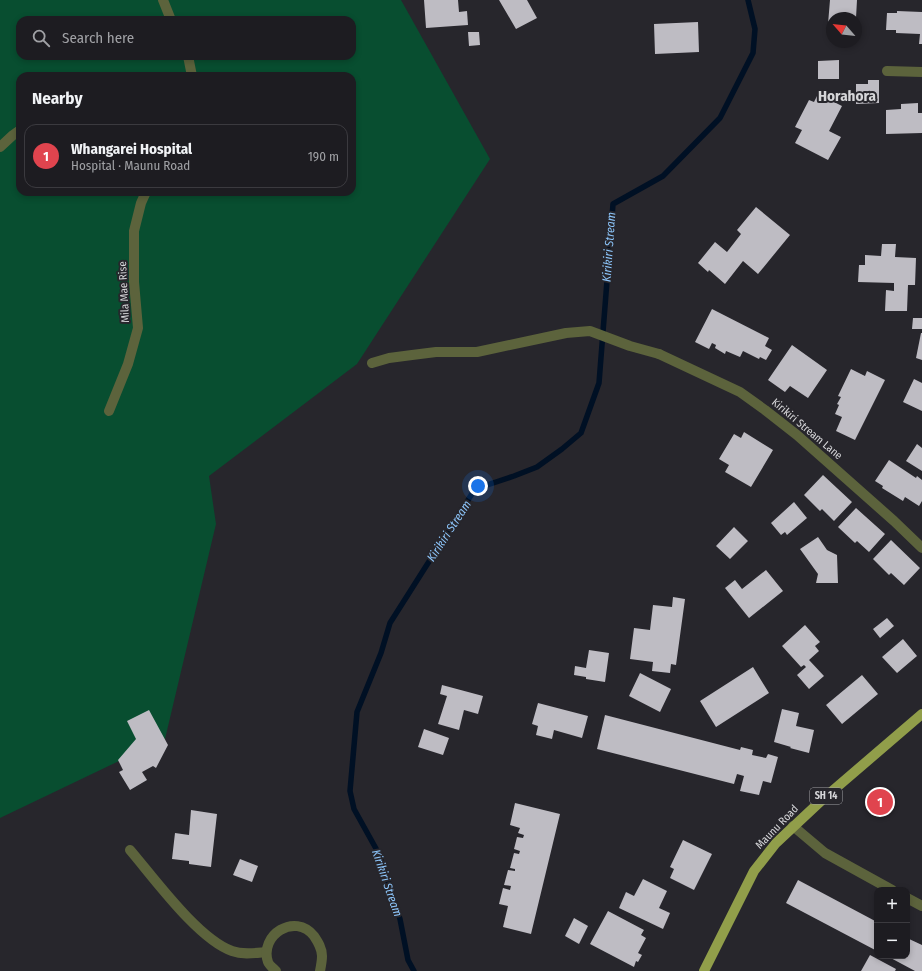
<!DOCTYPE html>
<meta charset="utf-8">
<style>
body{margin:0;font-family:"Fira Sans Condensed",sans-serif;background:#25252a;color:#f1f3f6}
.controls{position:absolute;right:12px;bottom:12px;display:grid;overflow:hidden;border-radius:8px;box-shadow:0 2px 6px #0003}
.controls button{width:36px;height:36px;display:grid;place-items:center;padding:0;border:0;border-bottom:1px solid #3b3a3f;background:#1d1c21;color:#f1f3f6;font:20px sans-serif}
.compass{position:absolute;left:826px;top:12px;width:36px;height:36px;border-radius:50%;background:#1d1c21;box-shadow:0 2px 6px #0003;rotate:298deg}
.you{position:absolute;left:478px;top:486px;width:14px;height:14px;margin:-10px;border:3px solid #fff;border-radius:50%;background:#1a73e8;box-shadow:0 0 0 6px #1a73e833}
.badge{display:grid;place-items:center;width:26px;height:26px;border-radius:50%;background:#57d570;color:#fff;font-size:13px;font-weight:700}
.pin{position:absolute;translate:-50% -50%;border:2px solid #fff;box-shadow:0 1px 4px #0006}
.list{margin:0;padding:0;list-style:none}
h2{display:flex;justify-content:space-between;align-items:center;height:52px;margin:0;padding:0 16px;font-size:17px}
h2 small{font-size:13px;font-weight:400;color:#a0a1a5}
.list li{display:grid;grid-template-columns:26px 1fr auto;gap:12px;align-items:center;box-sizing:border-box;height:64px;margin:0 8px 8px;padding:0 8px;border:1px solid #3b3a3f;border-radius:12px}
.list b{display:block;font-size:15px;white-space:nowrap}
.list p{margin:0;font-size:13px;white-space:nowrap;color:#a0a1a5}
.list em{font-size:13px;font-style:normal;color:#a0a1a5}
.icon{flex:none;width:22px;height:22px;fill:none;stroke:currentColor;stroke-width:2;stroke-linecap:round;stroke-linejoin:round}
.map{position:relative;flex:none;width:922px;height:971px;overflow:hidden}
.search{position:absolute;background:#1d1c21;box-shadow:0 2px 6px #0003;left:16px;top:16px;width:340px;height:44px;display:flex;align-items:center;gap:10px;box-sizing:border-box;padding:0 14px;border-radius:12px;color:#a0a1a5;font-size:15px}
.panel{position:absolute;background:#1d1c21;box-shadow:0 2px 6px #0003;left:16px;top:72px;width:340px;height:124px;border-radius:12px}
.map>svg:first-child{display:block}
</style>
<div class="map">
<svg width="922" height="971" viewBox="0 0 922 971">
<rect width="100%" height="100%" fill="#27262c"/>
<path fill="#084e30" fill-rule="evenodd" d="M0,0H401L490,159L357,364L209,476L216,524L165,739L0,818ZM20,20H352V56H20ZM20,76H352V192H20Z"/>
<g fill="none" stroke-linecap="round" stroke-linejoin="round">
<path stroke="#001024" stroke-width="5.5" d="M414,971L408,960L400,919L379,854L354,809L350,791L357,712L381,653L390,623L475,489L514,476L537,467L562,449L581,433L599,383L613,204L663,176L720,118L753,53L755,29L748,0"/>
</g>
<path fill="#bebcc3" d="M424,0H458L459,12L467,11L468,25L426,28Z
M499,0H527L537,18L516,29Z
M830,0H857L856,18H832V24H828Z
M897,11L922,12V44H919L920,34L896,33V30H886L887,13H897Z
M698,22L699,52L655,54L654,24Z
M468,32H479L480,45L469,46Z
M839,60V79H818V61Z
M868,80H879V103L856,104V84H868Z
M818,94L842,106L829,131L841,137L828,160L795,143L802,130L795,127L809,100L814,102Z
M918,103V113H922V133L886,134V110L901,109V104Z
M756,207L790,235L758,274L743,261L725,284L709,270L708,272L698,263L715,242L727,252L741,234L737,230Z
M882,244H896L895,257L916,258L915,285H908L907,311H885L886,290L894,291V283L858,282L859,265H865V255L881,256Z
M712,309L769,338L765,346L772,350L766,360L760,357L759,359L743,351L740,357L726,351L725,354L715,348L716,345L712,343L709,349L695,342Z
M913,318H922V329H912Z
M921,333H922V360L916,358Z
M792,345L827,370L808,398L790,386L785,392L768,380Z
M851,369L865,376L867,371L885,380L855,440L836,431L842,417L835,414L839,405L837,404L841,397L838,396Z
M914,379L922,383V411L903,402Z
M744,432L773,450L751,487L725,472L729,465L719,459L734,434L741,438Z
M917,444L922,448V471L906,461Z
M889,460L916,478L917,476L922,480V501L919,506L905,497L903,501L882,488L883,486L875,481Z
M823,475L852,502L834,521L822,509L820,511L804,495Z
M794,502L807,518L787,535L785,532L781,535L771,523Z
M856,508L885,534L869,552L857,541L855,543L838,527Z
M734,527L748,541L730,559L716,546Z
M818,537L827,550L837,555L838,583H816L818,574L800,549Z
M891,540L920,568L904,585L891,573L889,575L873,559Z
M766,570L783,591L749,618L725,588L735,580L742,589Z
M673,597L685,599L676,665L671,664L670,673L652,671L653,662L630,659L634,628L650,630L653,605L672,607Z
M887,618L894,626L880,638L873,629Z
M805,625L820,642L815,646L819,651L809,660L824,676L809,689L797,675L806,667L804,665L801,667L782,646Z
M903,639L917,656L897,673L882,657Z
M589,650L609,653L605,682L586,679V677L574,675L575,666L586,668Z
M753,667L769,693L716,727L700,701Z
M640,673L671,689L660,712L629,696Z
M862,675L878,694L842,724L826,705Z
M442,685L483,696L478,714L464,710L459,730L438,724L447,696L440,694Z
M538,703L588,716L582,738L554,730L552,739L536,735L538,726L532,724Z
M782,709L799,713L796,726L814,730L809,753L790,748L791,747L774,742Z
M149,710L168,745L156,768L153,766L142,772L147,780L130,790L119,772L123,770L118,760L136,739L127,721Z
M605,715L740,750L741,747L753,750L752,755L766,758L768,754L778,757L771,783L763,781L759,795L740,791L744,776L737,774L734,784L597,749Z
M424,729L449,738L443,755L418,747Z
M515,803L560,814L531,934L503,927L508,906L499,904L503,888L510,890L511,886L504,885L508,870L515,871V869L510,868L514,853L519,854L520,851L514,849L517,837L523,838L524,835L518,833L520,828L510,825Z
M191,810L217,814L211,867L189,864V861L172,859L175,833L189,835Z
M683,840L712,854L694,890L670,878L674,869L670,867Z
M240,859L258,866L252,882L233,875Z
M643,879L667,891L659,908L670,913L663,929L619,908L626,892L634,896Z
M798,880L877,922V951L786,903Z
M608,911L644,930L641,935L646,938L638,953L642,955L638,962L636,961L634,967L590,944Z
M574,918L588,926L579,944L565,936Z
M907,938L922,945V971H915L887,956H907Z
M870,955L896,969L895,971H861Z"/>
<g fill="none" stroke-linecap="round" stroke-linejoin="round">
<path stroke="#5c633c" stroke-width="10" d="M887,71L922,72
M0,147L13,135L20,130
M372,363L389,358L412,355L436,352H477L566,333L590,331L630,346L659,354
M109,411L128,364L138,328L134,282V231L141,203L146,192
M793,826L825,853L892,890
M130,850C154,878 198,939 232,951C243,955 255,953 266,952
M907,898L922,906"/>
<path stroke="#5c633c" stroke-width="10" d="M163,0L171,20
M188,56L192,76
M659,354L740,392L765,410L797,435L894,521L922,548
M276,971C273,968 269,965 268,962C259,935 295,912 314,936C318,942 322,948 322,956C322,961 321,966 320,971"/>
<path stroke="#919e4a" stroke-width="10" d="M704,971L754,871L776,843L823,799L922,714"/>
</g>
<g text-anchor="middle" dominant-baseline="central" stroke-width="4" stroke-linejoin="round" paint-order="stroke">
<rect fill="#27262c" stroke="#a2a1a5" stroke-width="1" x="810" y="788" width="32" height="16" rx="3"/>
<g font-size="10" font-weight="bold" fill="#d6d6d9">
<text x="826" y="796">SH 14</text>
</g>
<g font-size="11" fill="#d6d6d9" stroke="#27262c">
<text transform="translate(124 292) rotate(-93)">Mila Mae Rise</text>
<text transform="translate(807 429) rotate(40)">Kirikiri Stream Lane</text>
<text transform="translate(777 827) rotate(-46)">Maunu Road</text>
</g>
<g font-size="12" font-style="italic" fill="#8dc5fa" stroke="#27262c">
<text transform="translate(609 247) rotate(-86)">Kirikiri Stream</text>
<text transform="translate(449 531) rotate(-57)">Kirikiri Stream</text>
<text transform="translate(387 883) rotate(71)">Kirikiri Stream</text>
</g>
<g font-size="15" font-weight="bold" fill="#d6d6d9" stroke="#27262c">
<text x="847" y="96">Horahora</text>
</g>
</g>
</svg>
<div class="controls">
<button>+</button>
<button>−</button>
</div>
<svg class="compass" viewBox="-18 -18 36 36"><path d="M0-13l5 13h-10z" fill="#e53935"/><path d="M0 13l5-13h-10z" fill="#a0a1a5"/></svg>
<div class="you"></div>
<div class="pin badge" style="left:880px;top:802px;background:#e0444e">1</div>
<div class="search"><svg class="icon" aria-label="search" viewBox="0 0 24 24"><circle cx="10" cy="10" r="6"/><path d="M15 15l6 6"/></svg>Search here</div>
<section class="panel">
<h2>Nearby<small></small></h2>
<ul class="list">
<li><span class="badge" style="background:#e0444e">1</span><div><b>Whangarei Hospital</b><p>Hospital · Maunu Road</p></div><em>190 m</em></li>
</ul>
</section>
</div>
